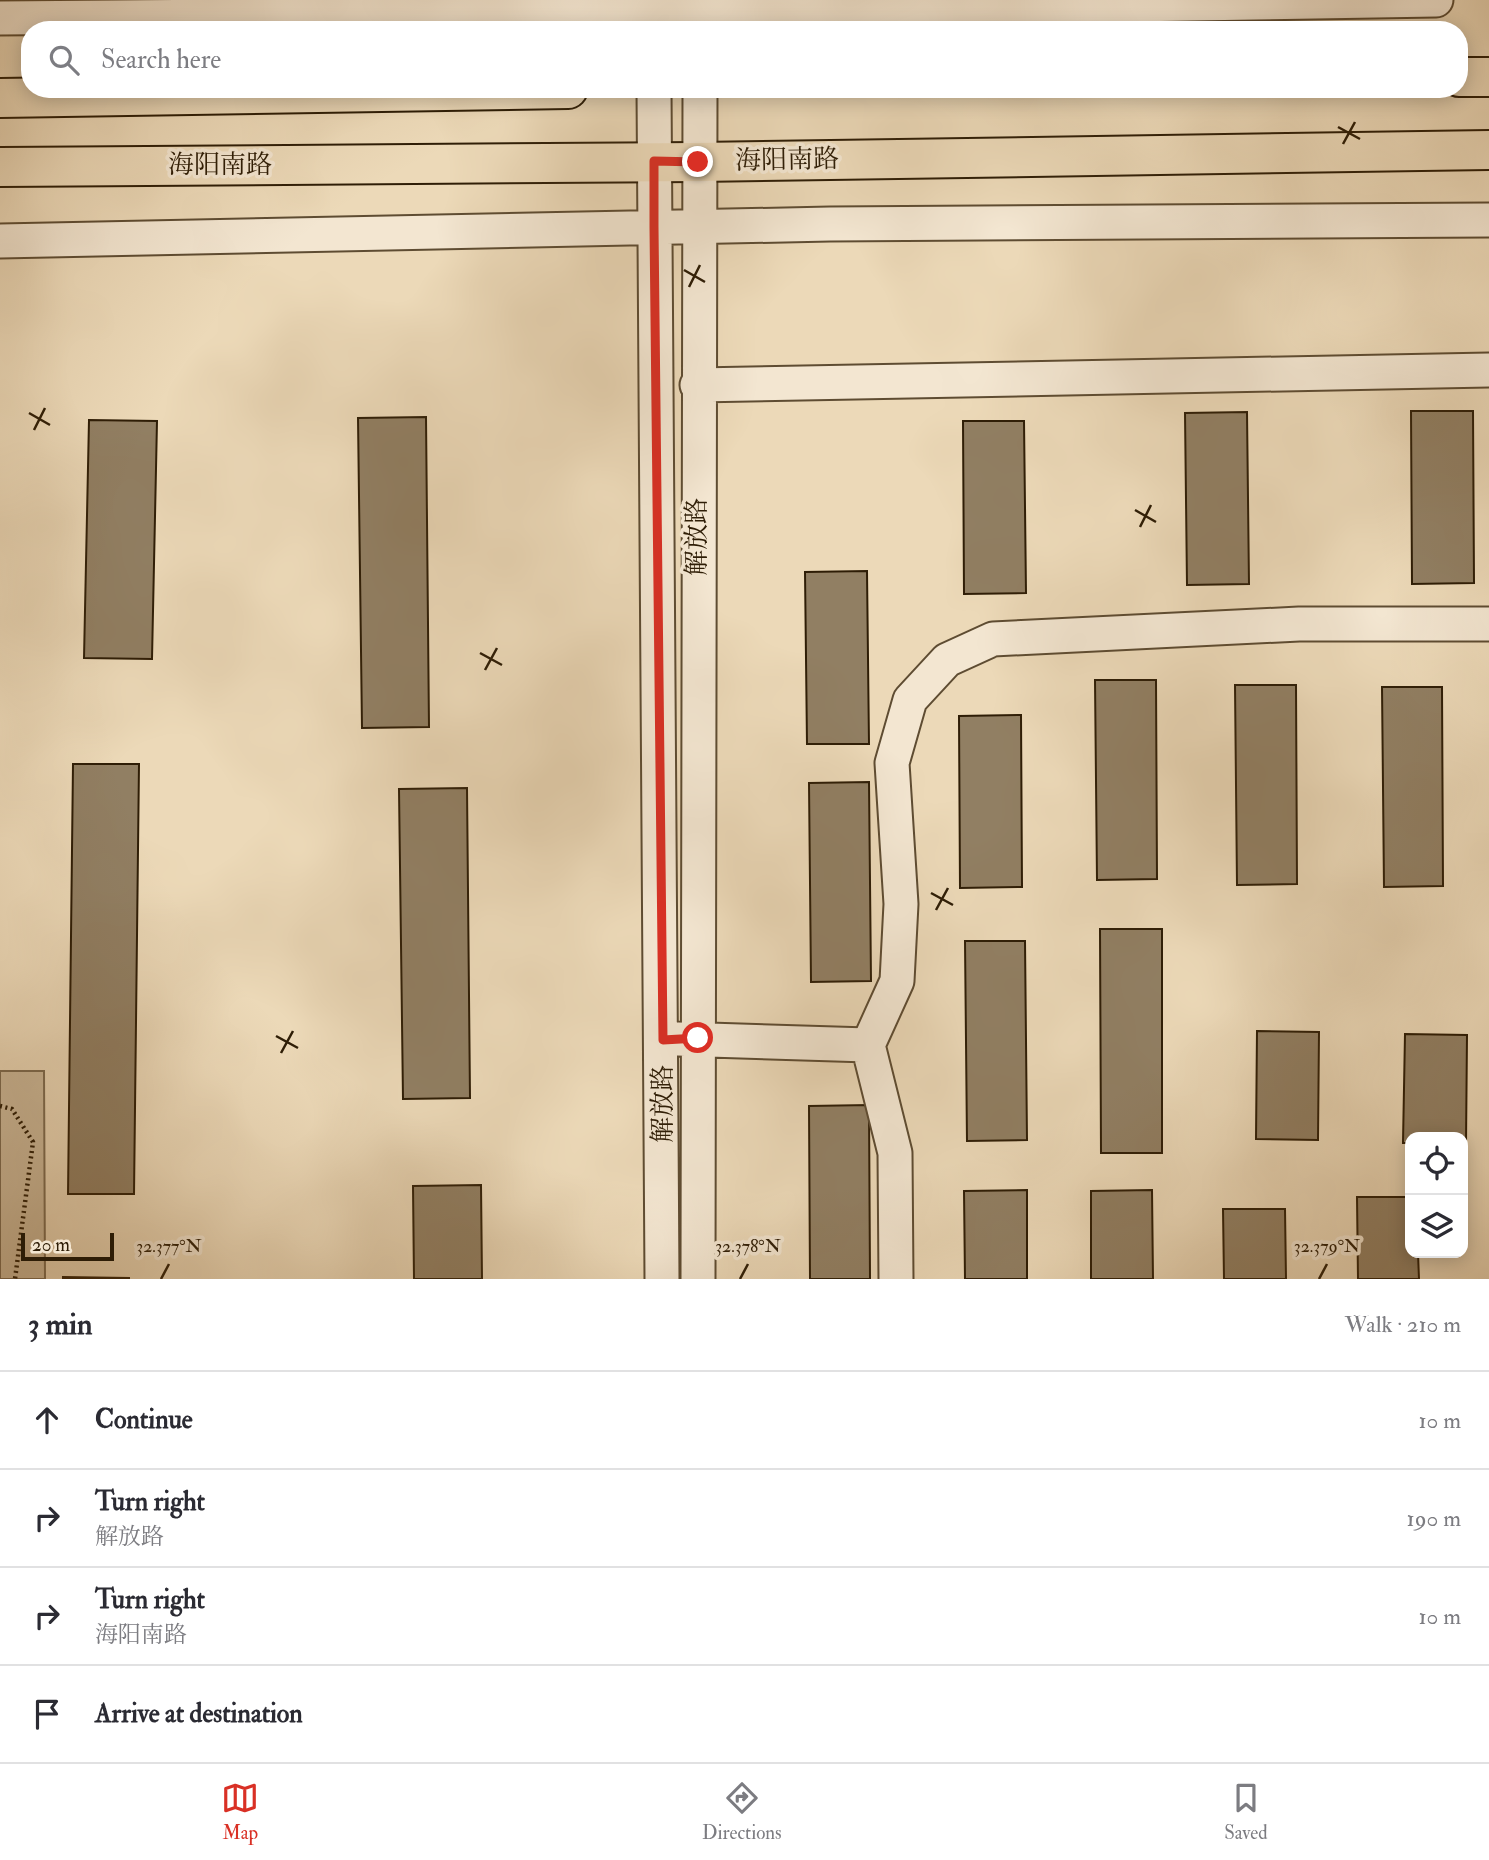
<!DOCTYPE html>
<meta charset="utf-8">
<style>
body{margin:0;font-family:"IM FELL Double Pica","Noto Serif SC",serif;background:#f7f7f7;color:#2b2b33}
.controls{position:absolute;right:21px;bottom:21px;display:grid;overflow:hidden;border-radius:14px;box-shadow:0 4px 18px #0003}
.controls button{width:63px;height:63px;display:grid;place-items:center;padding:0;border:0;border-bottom:2px solid #e1e1e2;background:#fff;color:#2b2b33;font:35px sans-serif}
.scale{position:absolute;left:21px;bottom:18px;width:93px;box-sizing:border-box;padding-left:7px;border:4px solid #2e1d06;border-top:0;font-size:19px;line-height:24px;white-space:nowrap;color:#2e1d06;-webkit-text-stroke:5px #f3e6d1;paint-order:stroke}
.stop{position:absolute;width:21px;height:21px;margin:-16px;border:5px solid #d93025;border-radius:50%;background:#fff}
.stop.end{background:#d93025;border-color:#fff;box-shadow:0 2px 7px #0008}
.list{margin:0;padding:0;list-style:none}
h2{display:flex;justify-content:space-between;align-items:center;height:91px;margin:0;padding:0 28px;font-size:30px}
h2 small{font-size:23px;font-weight:400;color:#7c7c81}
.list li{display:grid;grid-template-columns:46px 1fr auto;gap:21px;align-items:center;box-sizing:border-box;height:98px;padding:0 28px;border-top:2px solid #e1e1e2}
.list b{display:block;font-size:26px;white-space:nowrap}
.list p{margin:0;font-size:23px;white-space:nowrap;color:#7c7c81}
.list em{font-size:23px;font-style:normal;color:#7c7c81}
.icon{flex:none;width:38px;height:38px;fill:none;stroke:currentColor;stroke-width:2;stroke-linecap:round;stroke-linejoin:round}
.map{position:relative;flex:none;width:1489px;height:1279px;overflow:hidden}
.search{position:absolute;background:#fff;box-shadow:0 4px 18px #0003;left:21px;right:21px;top:21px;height:77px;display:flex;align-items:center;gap:18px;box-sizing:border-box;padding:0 24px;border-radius:28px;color:#7c7c81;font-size:26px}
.sheet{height:483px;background:#fff}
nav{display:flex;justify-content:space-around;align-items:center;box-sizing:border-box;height:98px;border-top:2px solid #e1e1e2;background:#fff;font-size:19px;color:#7c7c81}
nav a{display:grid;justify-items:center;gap:4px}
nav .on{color:#d93025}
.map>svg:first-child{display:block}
</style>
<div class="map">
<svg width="1489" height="1279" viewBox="0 0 1489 1279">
<rect width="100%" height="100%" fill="#ecd9b8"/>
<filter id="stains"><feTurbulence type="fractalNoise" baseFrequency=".00286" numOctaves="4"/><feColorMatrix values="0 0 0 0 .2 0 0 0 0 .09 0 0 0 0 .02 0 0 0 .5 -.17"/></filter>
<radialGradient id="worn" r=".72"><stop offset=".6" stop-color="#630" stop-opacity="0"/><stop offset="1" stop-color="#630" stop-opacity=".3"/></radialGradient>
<path fill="#ccb99a" stroke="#7d6b50" stroke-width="2" d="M0,1071H44L45,1279H0Z"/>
<path fill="#917f63" stroke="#2e1d06" stroke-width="2" d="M1411,411H1473L1474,583L1412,584Z
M1247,412L1249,584L1187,585L1185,413Z
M426,417L429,727L362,728L358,418Z
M89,420L157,421L152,659L84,658Z
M963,421H1024L1026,593L964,594Z
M867,571L869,744H807L805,572Z
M1095,680H1156L1157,879L1097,880Z
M1235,685H1296L1297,884L1237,885Z
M1382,687H1442L1443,886L1384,887Z
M1021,715L1022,887L960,888L959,716Z
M73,764H139L134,1194H68Z
M869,782L871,981L811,982L809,783Z
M467,788L470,1098L403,1099L399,789Z
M1100,929H1162V1153H1101Z
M965,941H1025L1027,1140L967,1141Z
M1257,1031L1319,1032L1318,1140L1256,1139Z
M1405,1034L1467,1035L1466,1144L1463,1143V1137H1410V1143H1403Z
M869,1105L870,1279H810L809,1106Z
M481,1185L482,1279H414L413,1186Z
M1027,1190V1279H965L964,1191Z
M1152,1190L1153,1279H1091V1191Z
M1357,1197H1410V1253H1418L1419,1279H1358Z
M1223,1209H1285L1286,1279H1224Z
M63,1277L129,1278V1279H63Z"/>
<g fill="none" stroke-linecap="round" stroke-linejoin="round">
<defs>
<path id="minor" d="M0,18L700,12L1436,0
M654,89L662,1279
M0,241L830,224L1489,220
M697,385L1489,370
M678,1039L868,1045
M698,1279L700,89
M896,1279L895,1153L868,1045L897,981L901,904L892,763L910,700L947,660L993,639L1299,624H1489"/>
<path id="major" d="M1459,77H1489
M0,98L568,89
M0,167L698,162L1489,150"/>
</defs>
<use href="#minor" stroke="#5e4c32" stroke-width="37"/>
<use href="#major" stroke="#2e1d06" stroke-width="42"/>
<path stroke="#2e1d06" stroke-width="4.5" stroke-dasharray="2 3.5" stroke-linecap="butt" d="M0,1106L12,1109L33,1142L15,1279"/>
<use href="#minor" stroke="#f3e6d1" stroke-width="33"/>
<use href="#major" stroke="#ecd9b8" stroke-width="38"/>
</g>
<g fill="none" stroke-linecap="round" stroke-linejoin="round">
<path stroke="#d93025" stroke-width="9" d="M698,1038L663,1040L654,227V161L698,162"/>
</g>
<path fill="none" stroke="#2e1d06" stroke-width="2.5" d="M1338,127L1360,139M1343,144L1355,122M684,270L705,282M689,287L700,265M29,413L50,425M34,430L45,408M1135,510L1156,522M1140,527L1151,505M480,653L502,665M485,670L497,648M931,893L953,905M936,910L948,888M276,1036L298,1048M281,1053L293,1031M161,1279L169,1264M740,1279L748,1264M1319,1279L1327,1264"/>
<g text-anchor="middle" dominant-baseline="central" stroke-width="7" stroke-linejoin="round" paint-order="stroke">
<g font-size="26" fill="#2e1d06" stroke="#f3e6d1">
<text transform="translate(787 160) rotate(-1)">海阳南路</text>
<text x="220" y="165">海阳南路</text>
<text transform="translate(697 537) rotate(-90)">解放路</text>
<text transform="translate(663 1104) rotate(-90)">解放路</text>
</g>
</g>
<g font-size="18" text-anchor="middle" fill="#2e1d06" stroke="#f3e6d1" stroke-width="7" stroke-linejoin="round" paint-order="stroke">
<text x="169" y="1252">32.377°N</text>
<text x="748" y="1252">32.378°N</text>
<text x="1327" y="1252">32.379°N</text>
</g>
<rect width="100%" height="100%" filter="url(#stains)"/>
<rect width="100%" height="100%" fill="url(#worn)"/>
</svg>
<div class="controls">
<button><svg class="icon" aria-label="locate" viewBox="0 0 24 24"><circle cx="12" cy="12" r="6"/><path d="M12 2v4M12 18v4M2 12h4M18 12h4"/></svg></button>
<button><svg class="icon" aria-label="layers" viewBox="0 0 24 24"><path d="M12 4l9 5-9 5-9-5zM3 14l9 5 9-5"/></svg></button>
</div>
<div class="scale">20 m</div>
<div class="stop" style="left:698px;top:1038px"></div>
<div class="stop end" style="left:698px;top:162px"></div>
<div class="search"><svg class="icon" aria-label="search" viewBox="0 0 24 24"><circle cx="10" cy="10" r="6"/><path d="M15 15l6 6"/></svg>Search here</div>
</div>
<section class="sheet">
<h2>3 min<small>Walk · 210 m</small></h2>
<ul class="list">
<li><svg class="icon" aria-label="ahead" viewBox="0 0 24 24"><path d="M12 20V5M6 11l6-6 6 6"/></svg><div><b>Continue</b></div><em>10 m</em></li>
<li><svg class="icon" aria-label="right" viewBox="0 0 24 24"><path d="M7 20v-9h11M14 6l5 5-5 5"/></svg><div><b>Turn right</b><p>解放路</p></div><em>190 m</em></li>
<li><svg class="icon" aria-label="right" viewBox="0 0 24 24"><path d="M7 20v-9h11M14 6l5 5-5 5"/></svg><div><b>Turn right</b><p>海阳南路</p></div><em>10 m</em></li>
<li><svg class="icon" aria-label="arrive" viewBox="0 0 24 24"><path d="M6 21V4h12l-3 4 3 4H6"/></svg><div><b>Arrive at destination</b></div></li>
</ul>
</section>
<nav>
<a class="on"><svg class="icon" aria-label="map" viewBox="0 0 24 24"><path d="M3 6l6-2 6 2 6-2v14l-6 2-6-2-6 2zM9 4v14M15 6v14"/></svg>Map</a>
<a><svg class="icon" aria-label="directions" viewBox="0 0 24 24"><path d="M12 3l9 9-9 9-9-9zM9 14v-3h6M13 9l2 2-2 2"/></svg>Directions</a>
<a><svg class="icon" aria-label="saved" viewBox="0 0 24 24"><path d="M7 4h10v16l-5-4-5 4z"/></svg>Saved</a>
</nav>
